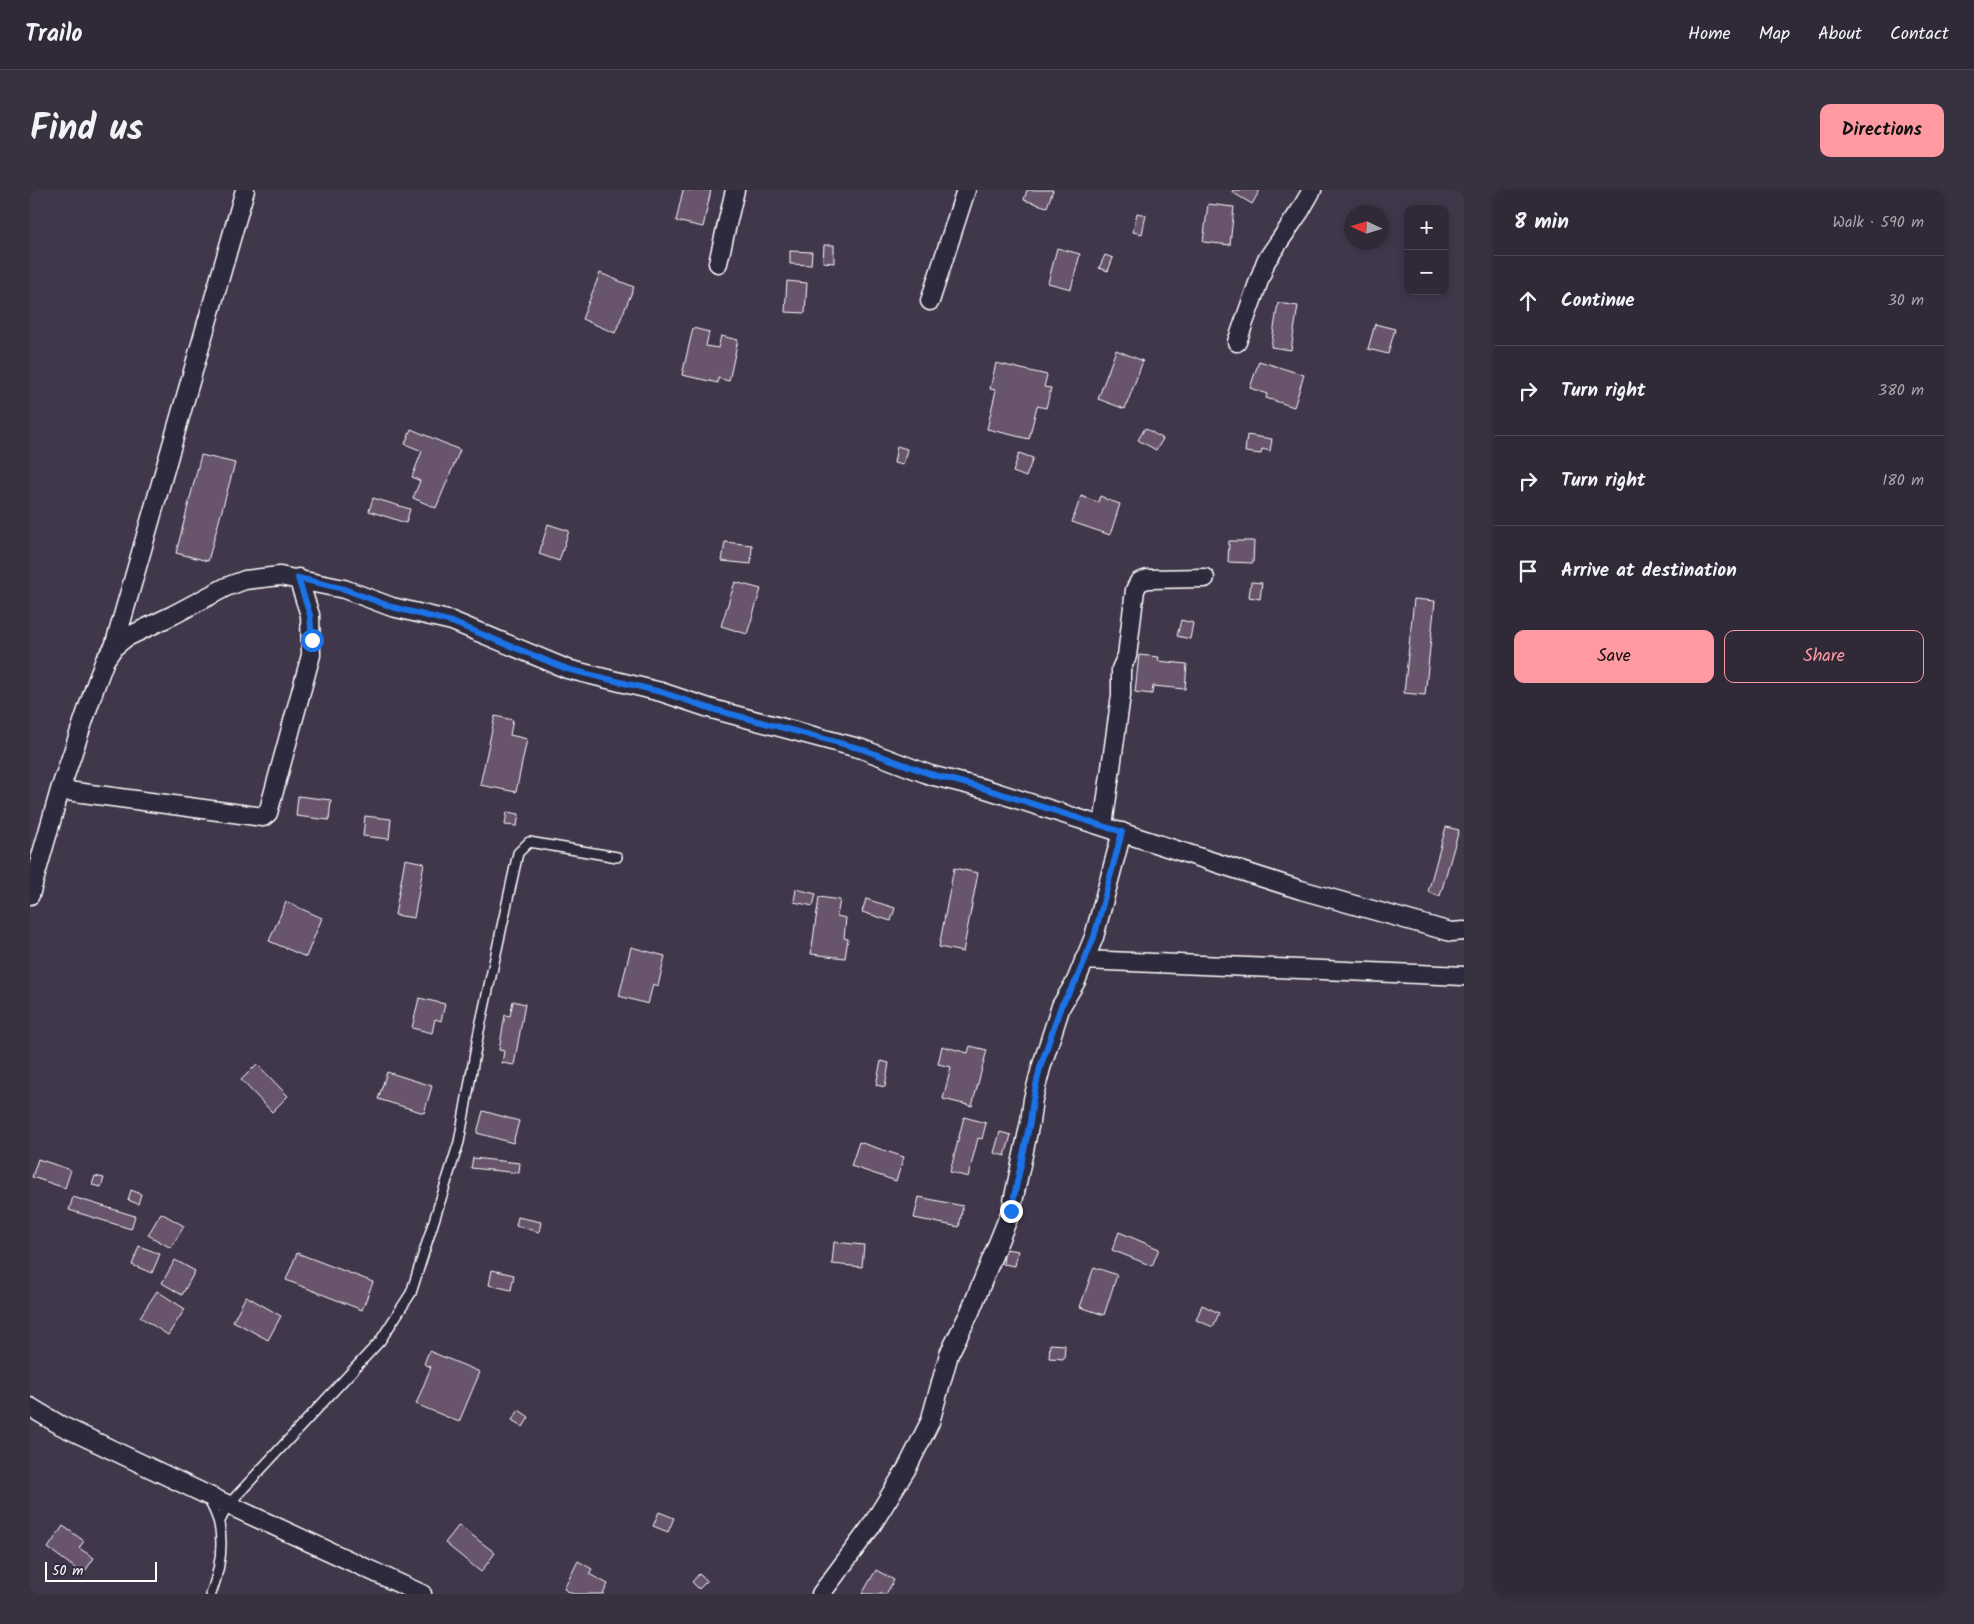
<!DOCTYPE html>
<meta charset="utf-8">
<style>
body{margin:0;font-family:Kalam,sans-serif;background:#383140;color:#f1f3f6}
.controls{position:absolute;right:15px;top:15px;display:grid;overflow:hidden;border-radius:10px;box-shadow:0 2px 8px #0003}
.controls button{width:45px;height:45px;display:grid;place-items:center;padding:0;border:0;border-bottom:1px solid #4b4553;background:#302938;color:#f1f3f6;font:25px sans-serif}
.compass{position:absolute;left:1314px;top:15px;width:45px;height:45px;border-radius:50%;background:#302938;box-shadow:0 2px 8px #0003;rotate:274deg}
.scale{position:absolute;left:15px;bottom:12px;width:112px;box-sizing:border-box;padding-left:5px;border:2px solid #fff;border-top:0;font-size:14px;line-height:18px;white-space:nowrap;color:#fff;-webkit-text-stroke:4px #2f2a3d;paint-order:stroke}
.stop{position:absolute;width:15px;height:15px;margin:-11px;border:4px solid #1a73e8;border-radius:50%;background:#fff}
.stop.end{background:#1a73e8;border-color:#fff;box-shadow:0 1px 5px #0008}
.list{margin:0;padding:0;list-style:none}
h2{display:flex;justify-content:space-between;align-items:center;height:65px;margin:0;padding:0 20px;font-size:21px}
h2 small{font-size:16px;font-weight:400;color:#a8a6ae}
.list li{display:grid;grid-template-columns:32px 1fr auto;gap:15px;align-items:center;box-sizing:border-box;height:90px;padding:0 20px;border-top:1px solid #4b4553}
.list b{display:block;font-size:19px;white-space:nowrap}
.list em{font-size:16px;font-style:normal;color:#a8a6ae}
.actions{display:flex;gap:10px;padding:15px 20px}
.actions a{flex:1;padding:11px 0;border:1px solid #ff9aa2;border-radius:10px;text-align:center;font-size:18px;color:#ff9aa2}
.actions .main{background:#ff9aa2;color:#111}
.icon{flex:none;width:28px;height:28px;fill:none;stroke:currentColor;stroke-width:2;stroke-linecap:round;stroke-linejoin:round}
.map{position:relative;flex:none;width:1434px;height:1404px;overflow:hidden;border-radius:10px}
header{display:flex;align-items:center;gap:30px;box-sizing:border-box;height:70px;padding:0 25px;background:#302938;border-bottom:1px solid #4b4553}
header strong{font-size:24px}
nav{display:flex;gap:28px;margin-inline-start:auto;font-size:18px}
.intro{display:flex;align-items:center;justify-content:space-between;box-sizing:border-box;height:120px;padding:0 30px}
h1{margin:0;font-size:35px}
.button{padding:12px 22px;border-radius:10px;background:#ff9aa2;color:#111;font-size:18px;font-weight:700}
main{display:flex;gap:30px;padding:0 30px}
aside{flex:1;background:#302938;border-radius:10px;box-shadow:0 2px 8px #0003}
.map>svg:first-child{display:block}
</style>
<header>
<strong>Trailo</strong>
<nav><a>Home</a><a>Map</a><a>About</a><a>Contact</a></nav>
</header>
<div class="intro"><h1>Find us</h1><a class="button">Directions</a></div>
<main>
<div class="map">
<svg width="1434" height="1404" viewBox="0 0 1434 1404">
<rect width="100%" height="100%" fill="#40374b"/>
<filter id="ink" filterUnits="userSpaceOnUse"><feTurbulence type="fractalNoise" baseFrequency=".02" numOctaves="2"/><feDisplacementMap in="SourceGraphic" scale="10" xChannelSelector="R" yChannelSelector="G"/><feConvolveMatrix kernelMatrix="1 2 1 2 8 2 1 2 1" color-interpolation-filters="sRGB"/></filter>
<g filter="url(#ink)">
<path fill="#67546c" stroke="#fff" d="M653,0H681L673,37L646,31Z
M997,0H1023L1017,17L994,10Z
M1203,0H1230L1222,14L1202,2Z
M1178,14L1204,17L1200,55L1173,52Z
M1107,23L1116,25L1112,44L1103,42Z
M794,55H804V73L793,72Z
M1027,58L1050,64L1041,99L1018,93Z
M760,61L782,62L781,75L760,74Z
M1075,65L1083,68L1078,81L1069,78Z
M570,83L604,97L585,143L552,129Z
M757,91L777,93L775,123L755,122Z
M1248,113L1268,116L1261,160L1241,157Z
M1345,134L1365,139L1358,164L1338,159Z
M663,138L679,142L676,156L688,158L691,146L708,150L699,191L688,188V193L652,185Z
M1086,160L1113,171L1095,219L1068,209Z
M1229,171L1274,185L1264,217L1236,208L1237,204L1220,198Z
M966,173L1017,185L1014,197L1021,198L1016,218L1007,216L999,249L957,239L966,200L960,199Z
M1115,238L1133,249L1126,260L1108,250Z
M381,239L430,260L406,318L383,308L390,291L382,287L392,261L375,254Z
M1217,245L1242,249L1240,261L1232,259L1231,264L1215,262Z
M867,256L877,259L873,275L864,273Z
M989,263L1003,268L996,287L983,282Z
M171,265L205,273L178,371L146,363Z
M1051,306L1068,312L1070,306L1075,308V309L1090,314L1080,345L1042,332Z
M343,308L380,319L376,333L339,321Z
M518,334L539,341L529,371L509,364Z
M1199,351H1224L1223,373L1198,372Z
M695,352L722,355L721,374L692,371Z
M705,392L731,399L717,444L691,436Z
M1221,392L1232,393L1230,409L1219,407Z
M1384,409L1405,411L1395,505L1374,503Z
M1151,430L1163,433L1160,449L1147,446Z
M1109,465L1129,467L1128,471L1157,474L1155,499L1123,496L1122,504L1105,502Z
M465,526L483,530L480,545L497,549L486,602L450,595Z
M268,606L301,610L299,630L266,626Z
M477,622L489,624L487,636L475,635Z
M335,626L361,629L359,649L333,646Z
M1416,637L1429,640L1410,706L1398,702Z
M375,669L394,673L384,728L365,725Z
M924,678L948,683L933,762L909,757Z
M766,699L786,704L783,716L764,712Z
M789,707L810,710L807,726L816,728L814,748L818,749L815,768L781,764Z
M836,709L865,718L861,731L832,722Z
M256,712L292,728L276,767L239,751Z
M601,757L635,766L628,796L623,794L618,814L589,806Z
M389,808L415,814L411,831L405,829L402,843L382,838Z
M483,811L495,814L484,875L472,873L474,861L469,860L475,825L480,826Z
M912,856L938,863L940,856L957,860L942,916L913,909L921,877L908,874Z
M851,871L859,873L855,897L846,895Z
M227,874L258,906L242,922L211,890Z
M357,882L402,896L394,923L348,909Z
M453,921L489,931L483,953L447,943Z
M934,927L956,933L952,949L948,948L938,987L920,982Z
M970,942L981,945L975,966L964,963Z
M829,952L874,967L866,991L821,976Z
M443,968L490,973L489,983L441,978Z
M8,969L41,980L35,998L2,987Z
M65,986L74,988L71,997L62,995Z
M101,1000L111,1004L108,1014L98,1010Z
M43,1007L105,1026L101,1039L39,1020Z
M889,1007L933,1016L929,1037L884,1028Z
M131,1023L154,1036L141,1058L118,1045Z
M488,1027L511,1032L509,1042L486,1036Z
M1089,1042L1129,1059L1122,1076L1082,1060Z
M804,1052L834,1055L832,1077L802,1074Z
M109,1056L130,1064L122,1083L102,1075Z
M975,1059L988,1061L985,1076L973,1074Z
M267,1063L343,1092L332,1120L256,1090Z
M145,1070L165,1081L152,1105L132,1093Z
M1064,1077L1087,1085L1074,1125L1050,1117Z
M462,1080L484,1085L481,1100L459,1095Z
M127,1101L155,1119L138,1145L110,1127Z
M216,1106L251,1126L238,1150L203,1131Z
M1172,1115L1189,1123L1183,1137L1166,1130Z
M1020,1154L1035,1155L1034,1169L1019,1168Z
M399,1161L450,1182L429,1232L386,1214L401,1177L394,1174Z
M489,1220L499,1227L493,1237L482,1230Z
M629,1322L644,1328L638,1342L623,1336Z
M429,1335L465,1363L451,1382L415,1353Z
M33,1336L54,1351L49,1358L64,1368L53,1384L18,1358Z
M548,1371L562,1379L559,1384L578,1394L573,1404H543L534,1399Z
M846,1380L864,1390L856,1404H832Z
M669,1384L677,1391L669,1399L662,1392Z"/>
<g fill="none" stroke-linecap="round" stroke-linejoin="round">
<defs>
<path id="lane" d="M178,1308C182,1316 187,1325 189,1334C194,1357 189,1382 181,1404
M189,1333L198,1315L350,1151L381,1103L429,952L449,841L488,663L499,652L587,667"/>
<path id="street" d="M688,73L705,0
M900,111L936,0
M1207,152L1236,71L1270,21L1282,0
M84,457L215,0
M30,600L226,626L233,627L238,623L281,465L280,425L268,388
M1073,636L1091,505V479L1097,466L1105,400L1109,392L1118,389L1175,388
M0,705L30,600L66,494L75,470L84,457L95,448L143,425L196,397L215,390L250,386L314,399L362,417L422,431L537,479L631,502L682,519L832,559L900,585L956,599L1271,700L1421,742L1434,741
M1054,770L1434,786
M0,1217L30,1235L177,1305L392,1404
M791,1404L840,1338L877,1278L900,1232L919,1164L940,1122L981,1021L1000,932L1003,909L1011,878L1031,816L1046,791L1064,747L1092,642"/>
</defs>
<use href="#lane" stroke="#fff" stroke-width="12"/>
<use href="#street" stroke="#fff" stroke-width="21"/>
<use href="#lane" stroke="#2f2a3d" stroke-width="9"/>
<use href="#street" stroke="#2f2a3d" stroke-width="18"/>
</g>
</g>
<g fill="none" stroke-linecap="round" stroke-linejoin="round" filter="url(#ink)">
<path stroke="#1a73e8" stroke-width="6" d="M282,450L280,425L268,388L314,399L362,417L422,432L537,479L631,502L682,519L832,559L900,584L956,599L1092,642L1064,747L1046,791L1031,816L1010,878L1003,909L1000,932L981,1021"/>
</g>
</svg>
<div class="controls">
<button>+</button>
<button>−</button>
</div>
<svg class="compass" viewBox="-18 -18 36 36"><path d="M0-13l5 13h-10z" fill="#e53935"/><path d="M0 13l5-13h-10z" fill="#a8a6ae"/></svg>
<div class="scale">50 m</div>
<div class="stop" style="left:282px;top:450px"></div>
<div class="stop end" style="left:981px;top:1021px"></div>
</div>
<aside>
<h2>8 min<small>Walk · 590 m</small></h2>
<ul class="list">
<li><svg class="icon" aria-label="ahead" viewBox="0 0 24 24"><path d="M12 20V5M6 11l6-6 6 6"/></svg><div><b>Continue</b></div><em>30 m</em></li>
<li><svg class="icon" aria-label="right" viewBox="0 0 24 24"><path d="M7 20v-9h11M14 6l5 5-5 5"/></svg><div><b>Turn right</b></div><em>380 m</em></li>
<li><svg class="icon" aria-label="right" viewBox="0 0 24 24"><path d="M7 20v-9h11M14 6l5 5-5 5"/></svg><div><b>Turn right</b></div><em>180 m</em></li>
<li><svg class="icon" aria-label="arrive" viewBox="0 0 24 24"><path d="M6 21V4h12l-3 4 3 4H6"/></svg><div><b>Arrive at destination</b></div></li>
</ul>
<div class="actions"><a class="main">Save</a><a>Share</a></div>
</aside>
</main>
